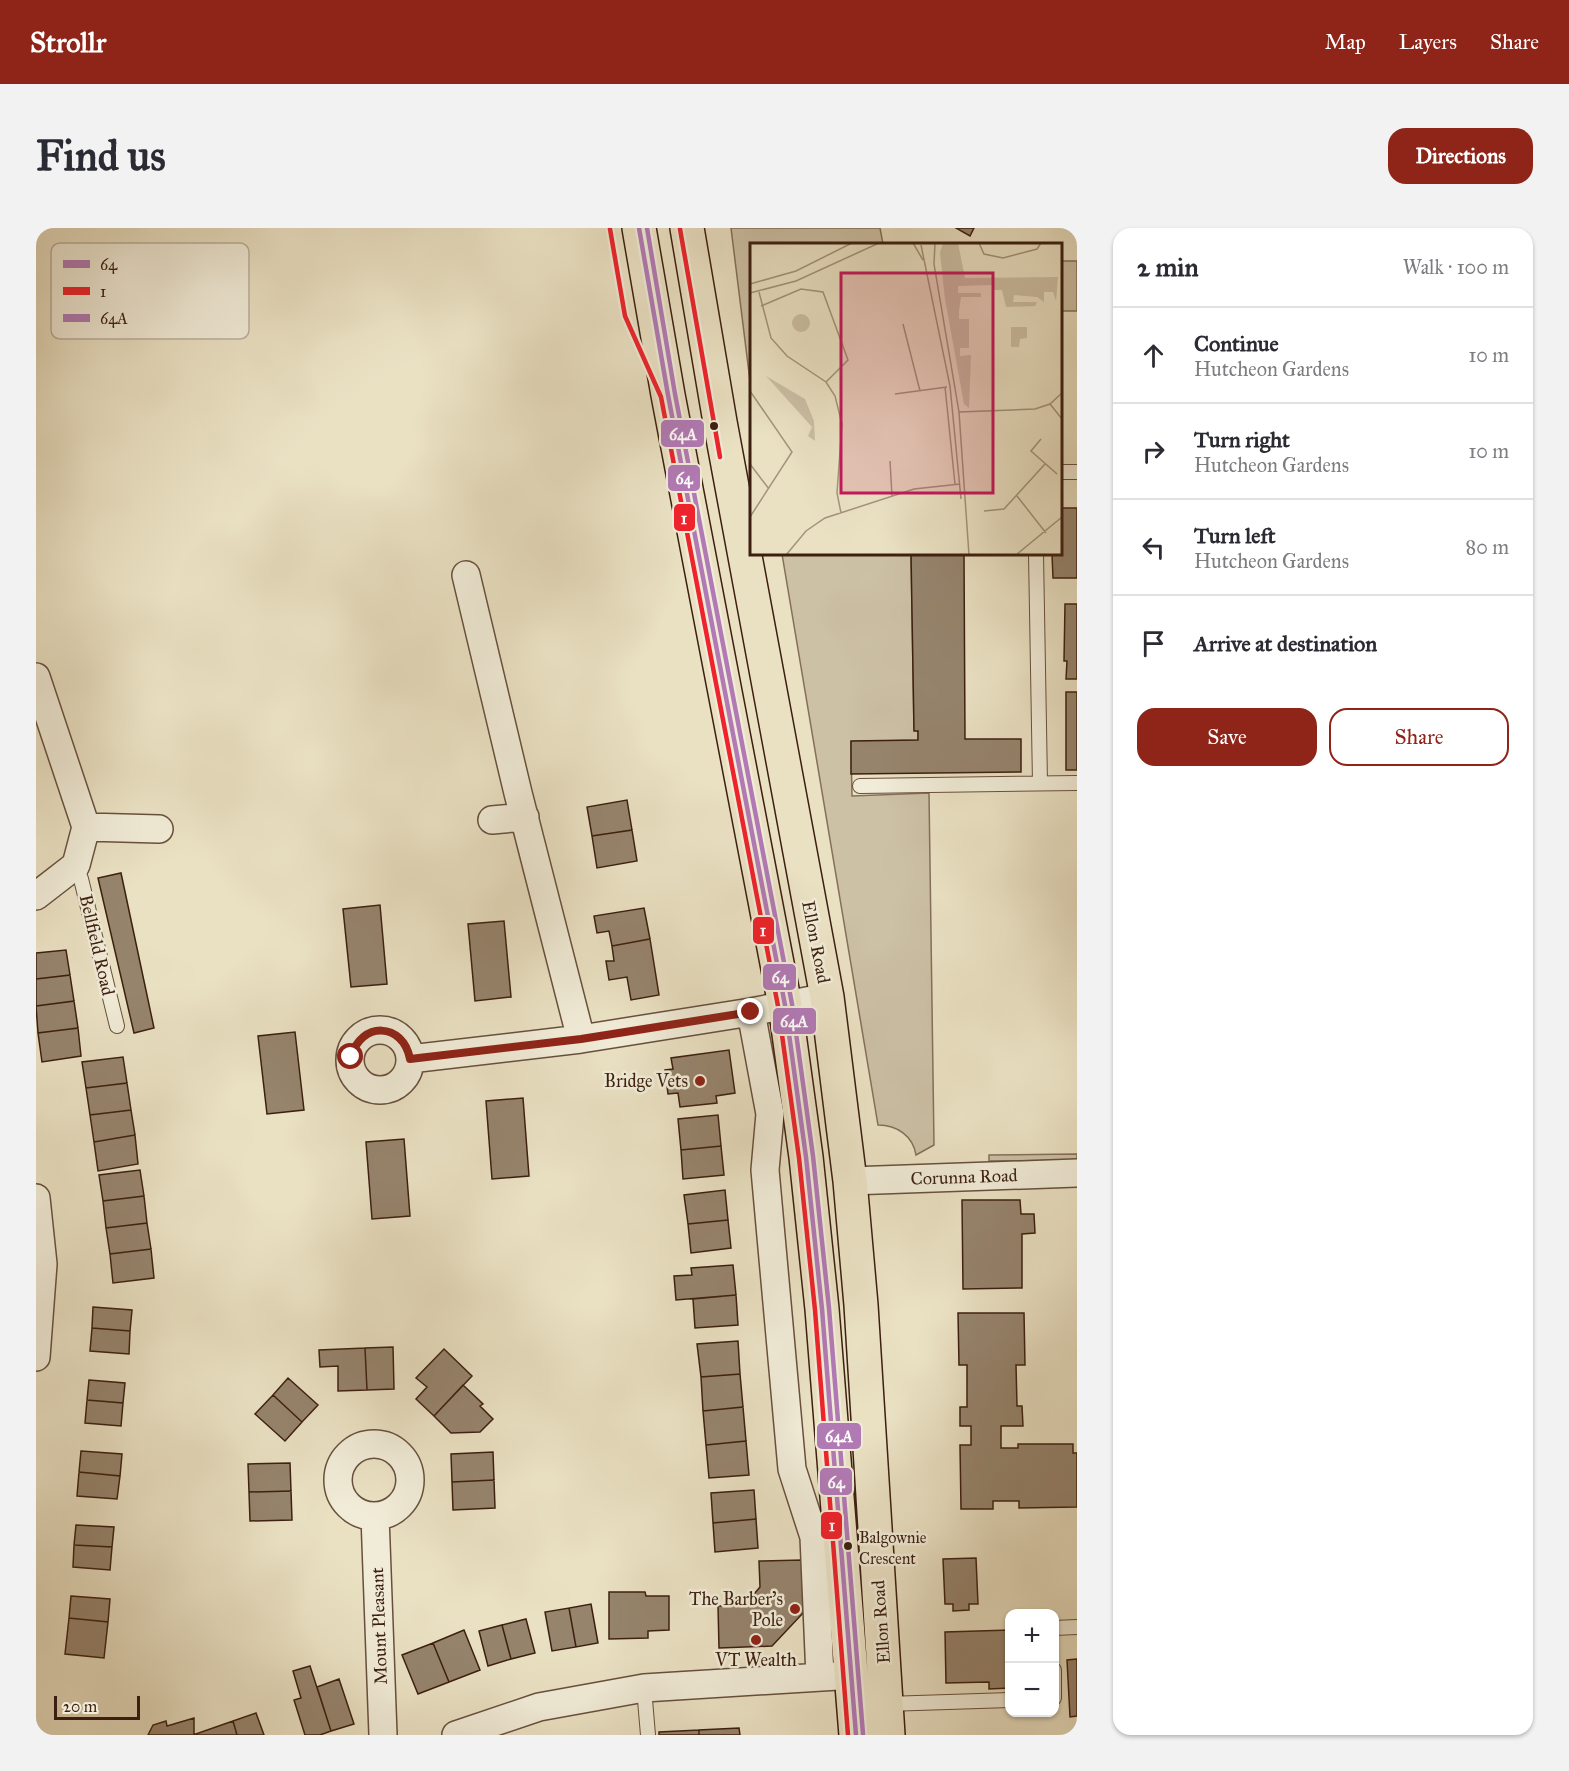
<!DOCTYPE html>
<meta charset="utf-8">
<style>
body{margin:0;font-family:"IM FELL Great Primer",serif;background:#f2f2f3;color:#2b2b33}
.controls{position:absolute;right:18px;bottom:18px;display:grid;overflow:hidden;border-radius:12px;box-shadow:0 2px 4px #0004}
.controls button{width:54px;height:54px;display:grid;place-items:center;padding:0;border:0;border-bottom:2px solid #e1e1e2;background:#fff;color:#2b2b33;font:30px sans-serif}
.scale{position:absolute;left:18px;bottom:15px;width:86px;box-sizing:border-box;padding-left:6px;border:3px solid #3c1f10;border-top:0;font-size:16px;line-height:21px;white-space:nowrap;color:#3c1f10;-webkit-text-stroke:4px #f1ecd8;paint-order:stroke}
.stop{position:absolute;width:18px;height:18px;margin:-14px;border:4px solid #8f2418;border-radius:50%;background:#fff}
.stop.end{background:#8f2418;border-color:#fff;box-shadow:0 2px 6px #0008}
.list{margin:0;padding:0;list-style:none}
h2{display:flex;justify-content:space-between;align-items:center;height:78px;margin:0;padding:0 24px;font-size:26px}
h2 small{font-size:20px;font-weight:400;color:#7c7c81}
.list li{display:grid;grid-template-columns:39px 1fr auto;gap:18px;align-items:center;box-sizing:border-box;height:96px;padding:0 24px;border-top:2px solid #e1e1e2}
.list b{display:block;font-size:22px;white-space:nowrap}
.list p{margin:0;font-size:20px;white-space:nowrap;color:#7c7c81}
.list em{font-size:20px;font-style:normal;color:#7c7c81}
.actions{display:flex;gap:12px;padding:18px 24px}
.actions a{flex:1;padding:14px 0;border:2px solid #8f2418;border-radius:18px;text-align:center;font-size:21px;color:#8f2418}
.actions .main{background:#8f2418;color:#fff}
.icon{flex:none;width:33px;height:33px;fill:none;stroke:currentColor;stroke-width:2;stroke-linecap:round;stroke-linejoin:round}
.map{position:relative;flex:none;width:1041px;height:1507px;overflow:hidden;border-radius:18px}
header{display:flex;align-items:center;gap:36px;box-sizing:border-box;height:84px;padding:0 30px;background:#8f2418;color:#fff}
header strong{font-size:28px}
nav{display:flex;gap:33px;margin-inline-start:auto;font-size:21px}
.intro{display:flex;align-items:center;justify-content:space-between;box-sizing:border-box;height:144px;padding:0 36px}
h1{margin:0;font-size:42px}
.button{padding:15px 27px;border-radius:18px;background:#8f2418;color:#fff;font-size:21px;font-weight:700}
main{display:flex;gap:36px;padding:0 36px}
aside{flex:1;background:#fff;border-radius:18px;box-shadow:0 2px 4px #0004}
.map>svg:first-child{display:block}
</style>
<header>
<strong>Strollr</strong>
<nav><a>Map</a><a>Layers</a><a>Share</a></nav>
</header>
<div class="intro"><h1>Find us</h1><a class="button">Directions</a></div>
<main>
<div class="map">
<svg width="1041" height="1507" viewBox="0 0 1041 1507">
<rect width="100%" height="100%" fill="#eae1c3"/>
<filter id="stains"><feTurbulence type="fractalNoise" baseFrequency=".00333" numOctaves="4"/><feColorMatrix values="0 0 0 0 .2 0 0 0 0 .09 0 0 0 0 .02 0 0 0 .5 -.17"/></filter>
<radialGradient id="worn" r=".72"><stop offset=".6" stop-color="#630" stop-opacity="0"/><stop offset="1" stop-color="#630" stop-opacity=".3"/></radialGradient>
<path fill="#ccc0a5" stroke="#84705a" stroke-width="1.5" d="M695,0H844L847,16H716L715,161Z
M1025,33H1041V83H1025Z
M746,326H875L878,502L882,503V512L815,514L816,568L893,565L898,917L880,927C877,908 861,897 842,897Z
M1041,926V932L953,933V927Z"/>
<path fill="#96846d" stroke="#3c1f10" stroke-width="1.5" d="M920,0H938L934,8Z
M1024,280H1041V350H1017L1016,326H1024Z
M875,326H928L929,511H985V544L815,546V513L882,512V503H878Z
M1029,376H1041V451H1030L1031,433H1028Z
M1030,464H1041V542H1030Z
M591,572L596,602L556,608L551,579Z
M596,602L601,633L561,640L556,608Z
M85,645L118,800L98,805L62,650Z
M344,677L351,756L315,759L307,681Z
M608,680L614,711L576,718L573,703L561,705L558,688Z
M468,693L475,769L439,773L432,696Z
M614,711L623,767L595,772L591,749L573,752L570,733H578L576,718Z
M30,722L34,747L0,751V725Z
M34,747L38,773L0,778V751Z
M38,773L42,800L2,805L0,778Z
M42,800L45,828L6,834L2,805Z
M259,804L268,882L231,886L222,808Z
M693,822L699,865L680,868L681,875L644,879L642,865L632,866L629,842L637,841L635,830Z
M87,829L91,855L50,860L46,834Z
M91,855L95,882L54,887L50,860Z
M487,870L493,948L456,951L450,873Z
M95,882L99,907L58,914L54,887Z
M682,887L685,918L645,922L642,891Z
M99,907L102,936L62,943L58,914Z
M368,911L374,988L336,991L330,914Z
M685,918L688,947L647,951L645,922Z
M104,942L108,968L67,973L63,947Z
M689,962L692,992L652,996L648,967Z
M108,968L111,995L70,1000L67,973Z
M926,972H984L985,986H998L999,1005L986,1006V1060L927,1061Z
M692,992L695,1020L655,1025L652,996Z
M111,995L115,1021L74,1026L70,1000Z
M115,1021L118,1050L77,1055L74,1026Z
M697,1037L700,1067L640,1072L638,1048L656,1047L655,1040Z
M700,1067L702,1097L659,1100L657,1071Z
M57,1079L96,1082L94,1103L56,1100Z
M922,1085H988L989,1137H980L981,1178H986L987,1198H965V1220H982V1216H1037V1225H1041V1279L983,1280V1273H957V1281H925L924,1217H935V1198H924V1179H931V1137H923Z
M56,1100L94,1103L93,1126L54,1123Z
M702,1113L704,1146L665,1149L661,1116Z
M357,1119L358,1161L331,1162L329,1120Z
M329,1120L331,1162L302,1163V1138L284,1139L283,1122Z
M408,1121L436,1148L398,1188L380,1171L391,1159L380,1150Z
M704,1146L707,1179L667,1183L665,1149Z
M252,1150L282,1177L266,1194L237,1167Z
M53,1152L89,1155L87,1175L51,1172Z
M427,1157L447,1176L444,1178L457,1191L444,1204L415,1205L398,1188Z
M237,1167L266,1194L249,1213L219,1186Z
M51,1172L87,1175L85,1198L49,1195Z
M707,1179L710,1213L670,1217L667,1183Z
M710,1213L713,1247L673,1250L670,1217Z
M45,1223L86,1226L84,1248L43,1244Z
M457,1224L458,1252L416,1254L415,1226Z
M254,1235L255,1263L213,1264L212,1236Z
M43,1244L84,1248L81,1271L41,1268Z
M458,1252L459,1280L417,1282L416,1254Z
M718,1262L720,1291L677,1295L675,1265Z
M255,1263L256,1292L214,1293L213,1264Z
M720,1291L722,1320L679,1324L677,1295Z
M40,1297L78,1299L76,1319L38,1317Z
M38,1317L76,1319L74,1342L37,1339Z
M940,1330L942,1376H933V1382L917,1383V1376H909L907,1331Z
M766,1332L768,1384L736,1418L683,1420L682,1378H708L724,1359L723,1333Z
M573,1364H609L610,1368H633V1402L612,1403V1410L573,1411Z
M35,1368L74,1371L72,1394L33,1390Z
M555,1376L562,1415L540,1419L533,1380Z
M533,1380L540,1419L516,1423L509,1384Z
M33,1390L72,1394L68,1430L29,1426Z
M490,1391L499,1425L475,1431L466,1397Z
M466,1397L475,1431L452,1438L443,1403Z
M428,1402L444,1442L413,1454L397,1415Z
M974,1402V1460L953,1461V1454L910,1455L909,1404Z
M397,1415L413,1454L382,1466L366,1427Z
M1041,1431V1488L1034,1489L1031,1432Z
M274,1438L295,1503L284,1507H269L258,1472L265,1470L257,1443Z
M303,1451L318,1496L295,1503L281,1459Z
M220,1485L228,1507H201L197,1493Z
M158,1490V1507H112L117,1497L130,1493L131,1498Z
M197,1493L201,1507H157Z
M703,1500L704,1507H663V1502Z
M663,1502V1507H623V1504Z"/>
<g fill="none" stroke-linecap="round" stroke-linejoin="round">
<defs>
<path id="service" d="M1024,244H1041
M1000,326L1004,555
M824,558L1041,555
M40,637L45,651L81,798
M1018,1400L1041,1399
M1018,1442V1470
M608,1460L612,1507
M850,1476L974,1472"/>
<path id="minor" d="M430,347L482,565L545,811
M0,449L50,599L40,637L0,668
M456,592L489,589
M50,599L123,601
M715,784L734,886L729,942L756,1241L778,1309L784,1449
M314 832a30 30 0 1 1 60 0a30 30 0 1 1-60 0Z
M374,831L545,811L715,784L791,769
M814,953L1041,945
M0,970L7,1036L0,1129
M302 1252a36 36 0 1 1 72 0a36 36 0 1 1-72 0Z
M339,1288L347,1507
M420,1507L503,1479L608,1460L802,1448"/>
<path id="primary" d="M603,0L632,167L749,777L770,929L786,1081L820,1507
M651,0L684,194L791,769L814,953L825,1077L852,1507"/>
</defs>
<use href="#service" stroke="#68503d" stroke-width="16"/>
<use href="#minor" stroke="#68503d" stroke-width="30"/>
<use href="#primary" stroke="#3c1f10" stroke-width="36"/>
<use href="#service" stroke="#f1ecd8" stroke-width="14"/>
<use href="#minor" stroke="#f1ecd8" stroke-width="27"/>
<use href="#primary" stroke="#eae1c3" stroke-width="33"/>
<defs>
<path id="bus-1" d="M603,0L632,167L749,777L770,929L786,1081L820,1507"/>
<path id="bus-2" d="M574,1L589,88L625,169L742,778L763,930L779,1082L812,1507
M644,1L684,229"/>
<path id="bus-3" d="M611,0L639,166L756,776L777,928L793,1080L827,1506"/>
</defs>
<use href="#bus-1" stroke="#f1ecd8" stroke-width="9"/>
<use href="#bus-2" stroke="#f1ecd8" stroke-width="9"/>
<use href="#bus-3" stroke="#f1ecd8" stroke-width="9"/>
<use href="#bus-1" stroke="#b17ab5" stroke-width="4.5"/>
<use href="#bus-2" stroke="#ee232c" stroke-width="4.5"/>
<use href="#bus-3" stroke="#b17ab5" stroke-width="4.5"/>
</g>
<g fill="none" stroke-linecap="round" stroke-linejoin="round">
<path stroke="#8f2418" stroke-width="8" d="M315,829C325,793 367,794 374,831L545,811L715,784"/>
</g>
<g fill="#3c1f10" stroke="#f1ecd8" stroke-width="2">
<circle cx="678" cy="198" r="5"/>
<circle cx="812" cy="1318" r="5"/>
</g>
<g fill="#8f2418" stroke="#f1ecd8" stroke-width="2">
<circle cx="664" cy="853" r="6"/>
<circle cx="759" cy="1381" r="6"/>
<circle cx="720" cy="1412" r="6"/>
</g>
<g text-anchor="middle" dominant-baseline="central" stroke-width="5" stroke-linejoin="round" paint-order="stroke">
<g font-size="16" fill="#3c1f10" stroke="#f1ecd8" text-anchor="start">
<text x="823" y="1309">Balgownie<tspan x="823" dy="21">Crescent</tspan></text>
</g>
<g font-size="18" fill="#3c1f10" stroke="#f1ecd8">
<text transform="translate(780 714) rotate(79)">Ellon Road</text>
<text transform="translate(61 717) rotate(77)">Bellfield Road</text>
<text transform="translate(928 949) rotate(-2)">Corunna Road</text>
<text transform="translate(845 1394) rotate(-94)">Ellon Road</text>
<text transform="translate(343 1398) rotate(-92)">Mount Pleasant</text>
</g>
<g font-size="18" fill="#3c1f10" stroke="#f1ecd8" text-anchor="end">
<text x="652" y="853">Bridge Vets</text>
<text x="747" y="1371">The Barber's<tspan x="747" dy="21">Pole</tspan></text>
<text x="720" y="1432" text-anchor="middle">VT Wealth</text>
</g>
</g>
<g transform="translate(714 15)">
<rect width="312" height="312" fill="#eae1c3"/>
<path d="M193,0H208L215,35L308,34L306,58L303,49H294V59L287,54L264,52L263,59H287L285,63L256,64L252,47H244V42L208,43V50H231V54H211L209,68V76H219V105H210V113L221,112L219,165L214,161L195,56L190,10ZM42 80a9 9 0 1 1 18 0a9 9 0 1 1-18 0ZM261,84H277V95L270,96L269,104H261ZM16,133L55,156L64,178L65,198L58,193L62,184Z" fill="#ccc0a5"/>
<path fill="none" stroke="#a4937b" stroke-width="1.5" d="M163,0L173,17M185,0L184,21L209,169L219,312M229,0L234,11L253,15L287,6L291,0M171,2L200,143L211,256M0,41L46,28L102,0M9,49L21,95L37,113L76,139L85,153L92,181L87,250L91,270M0,50L46,38L129,0M11,63L51,46L73,49L98,117L76,139M153,81L170,148M195,144L205,241M0,148L42,209L0,274M145,151L197,144M300,161L312,176M209,169L285,166L300,161L312,150M291,196L281,208L307,231M140,218L142,253M0,221L19,246M267,253L296,290M234,268L254,266L295,221M36,312L56,288L75,275L164,246L210,241M266,312L312,274"/>
<path fill="#c2185b" fill-opacity="0.15" stroke="#c2185b" stroke-width="3" d="M91,30H243V250H91Z"/>
<rect width="312" height="312" fill="none" stroke="#3c1f10" stroke-width="3"/>
</g>
<rect x="15" y="15" width="198" height="96" rx="9" fill="#f1ecd8" stroke="#bbae9c" stroke-width="1.5"/>
<rect x="27" y="32" width="27" height="8" fill="#b17ab5"/>
<rect x="27" y="59" width="27" height="8" fill="#ee232c"/>
<rect x="27" y="86" width="27" height="8" fill="#b17ab5"/>
<g font-size="16" fill="#3c1f10">
<text x="64" y="42">64</text>
<text x="64" y="69">1</text>
<text x="64" y="96">64A</text>
</g>
<g stroke="#f1ecd8" stroke-width="2">
<rect x="624" y="191" width="45" height="29" rx="6" fill="#b17ab5"/>
<rect x="631" y="236" width="34" height="28" rx="6" fill="#b17ab5"/>
<rect x="637" y="275" width="23" height="29" rx="6" fill="#ee232c"/>
<rect x="716" y="688" width="23" height="29" rx="6" fill="#ee232c"/>
<rect x="726" y="735" width="35" height="28" rx="6" fill="#b17ab5"/>
<rect x="736" y="779" width="45" height="28" rx="6" fill="#b17ab5"/>
<rect x="780" y="1194" width="46" height="28" rx="6" fill="#b17ab5"/>
<rect x="783" y="1239" width="34" height="29" rx="6" fill="#b17ab5"/>
<rect x="784" y="1283" width="23" height="29" rx="6" fill="#ee232c"/>
</g>
<g font-size="16" text-anchor="middle" font-weight="bold" fill="#fff">
<text x="647" y="212">64A</text>
<text x="648" y="256">64</text>
<text x="648" y="296">1</text>
<text x="727" y="708">1</text>
<text x="744" y="755">64</text>
<text x="758" y="799">64A</text>
<text x="803" y="1214">64A</text>
<text x="800" y="1260">64</text>
<text x="796" y="1303">1</text>
</g>
<rect width="100%" height="100%" filter="url(#stains)"/>
<rect width="100%" height="100%" fill="url(#worn)"/>
</svg>
<div class="controls">
<button>+</button>
<button>−</button>
</div>
<div class="scale">20 m</div>
<div class="stop" style="left:315px;top:829px"></div>
<div class="stop end" style="left:715px;top:784px"></div>
</div>
<aside>
<h2>2 min<small>Walk · 100 m</small></h2>
<ul class="list">
<li><svg class="icon" aria-label="ahead" viewBox="0 0 24 24"><path d="M12 20V5M6 11l6-6 6 6"/></svg><div><b>Continue</b><p>Hutcheon Gardens</p></div><em>10 m</em></li>
<li><svg class="icon" aria-label="right" viewBox="0 0 24 24"><path d="M7 20v-9h11M14 6l5 5-5 5"/></svg><div><b>Turn right</b><p>Hutcheon Gardens</p></div><em>10 m</em></li>
<li><svg class="icon" aria-label="left" viewBox="0 0 24 24"><path d="M17 20v-9H6M10 6l-5 5 5 5"/></svg><div><b>Turn left</b><p>Hutcheon Gardens</p></div><em>80 m</em></li>
<li><svg class="icon" aria-label="arrive" viewBox="0 0 24 24"><path d="M6 21V4h12l-3 4 3 4H6"/></svg><div><b>Arrive at destination</b></div></li>
</ul>
<div class="actions"><a class="main">Save</a><a>Share</a></div>
</aside>
</main>
